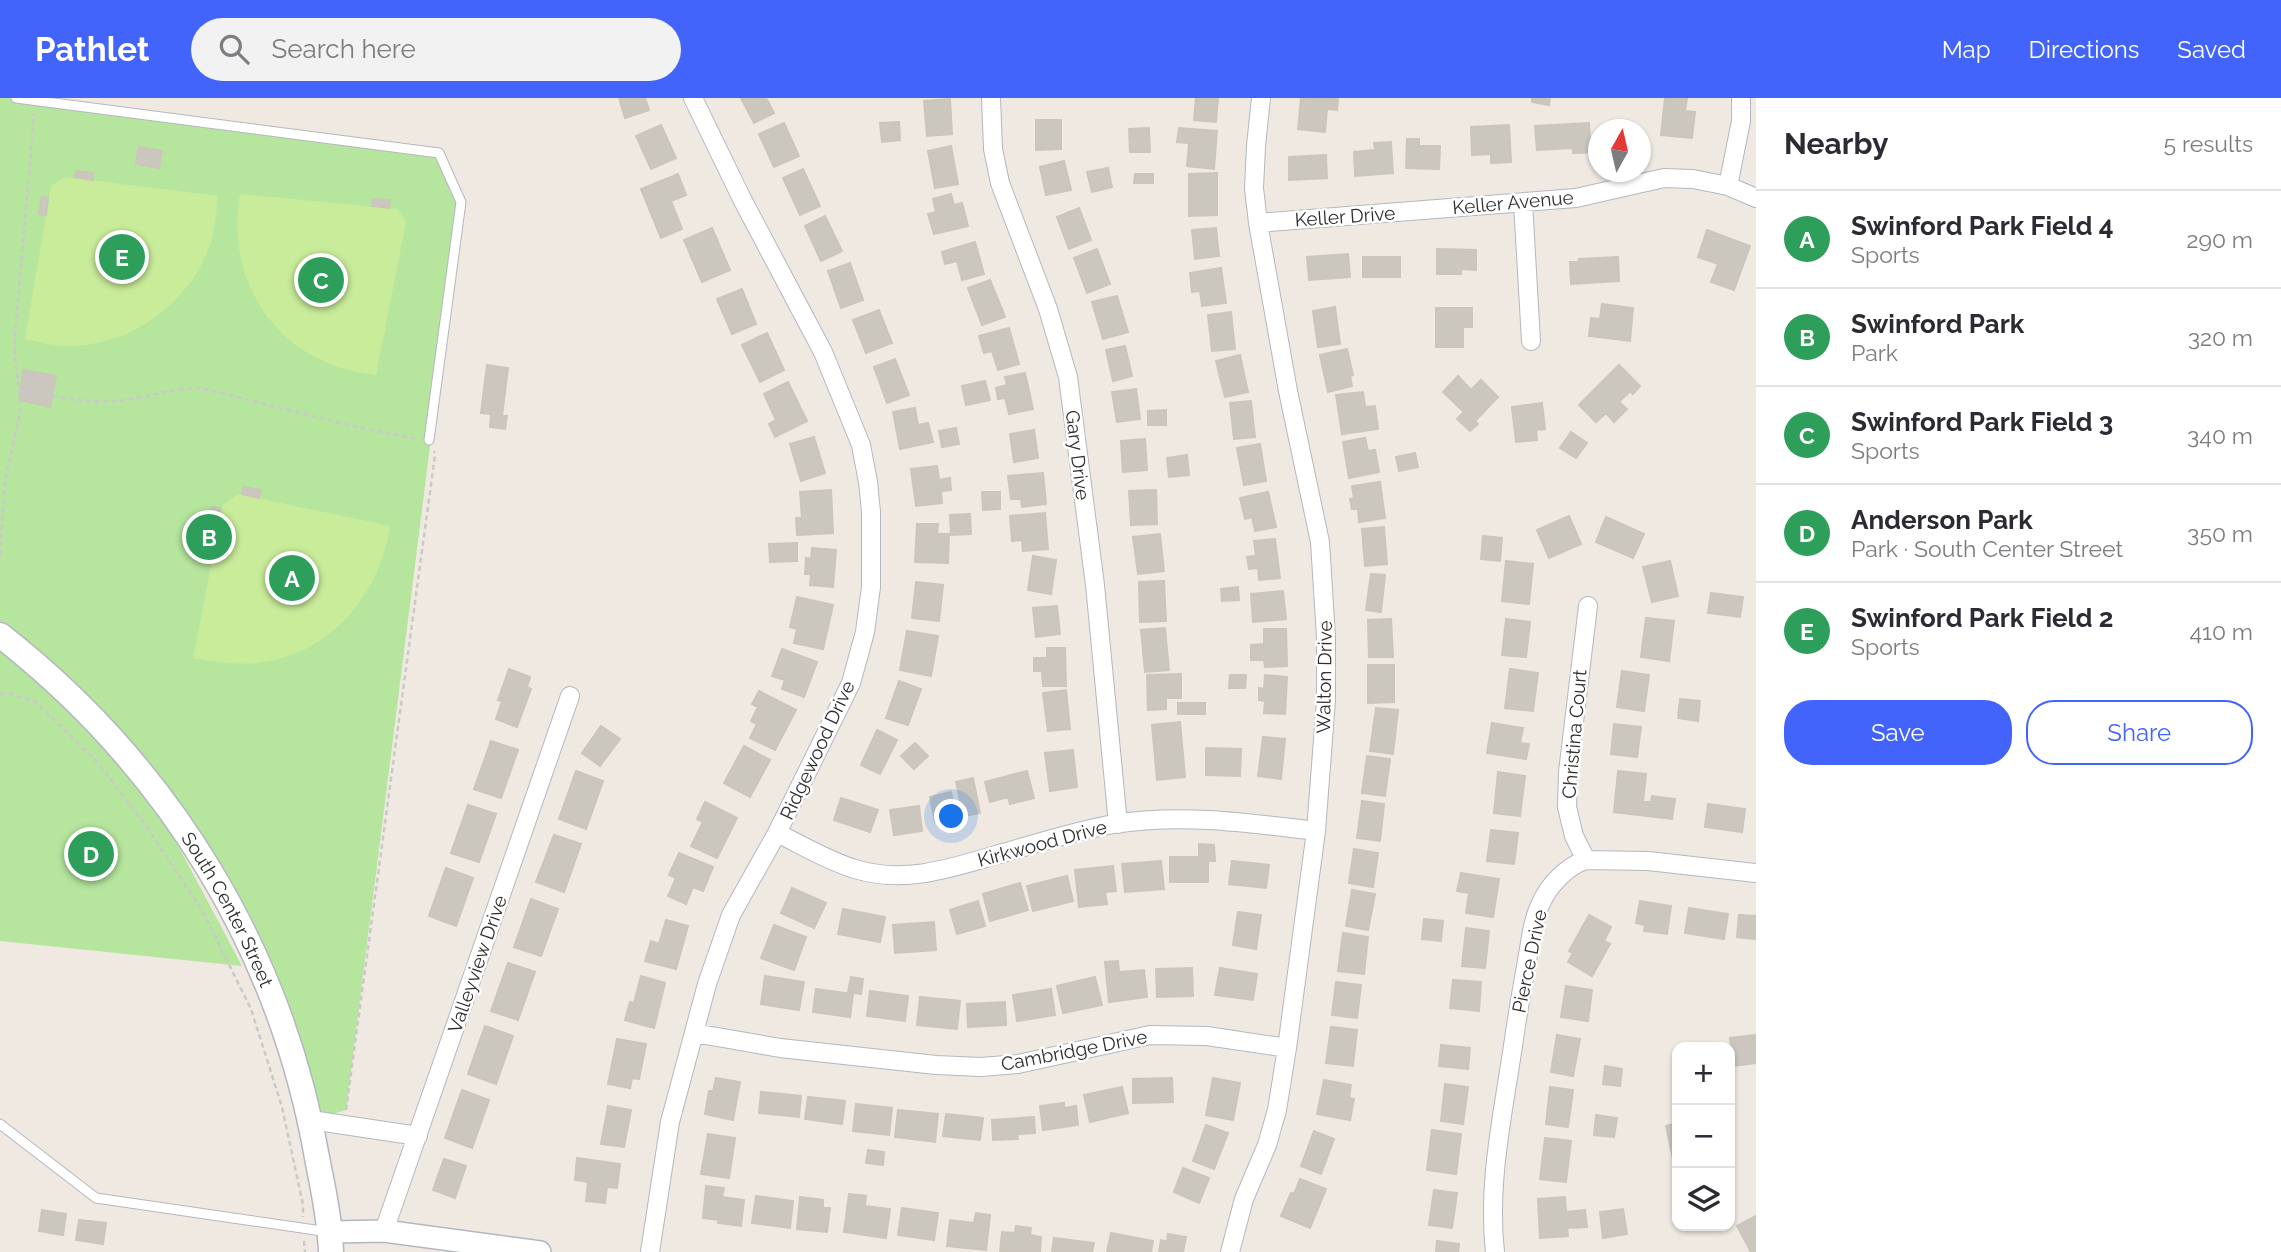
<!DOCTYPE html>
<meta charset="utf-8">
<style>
body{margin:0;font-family:Raleway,sans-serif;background:#f2f2f3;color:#2b2b33}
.controls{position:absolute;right:21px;bottom:21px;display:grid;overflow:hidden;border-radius:14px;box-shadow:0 2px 5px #0004}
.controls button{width:63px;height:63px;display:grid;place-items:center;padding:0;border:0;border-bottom:2px solid #e1e1e2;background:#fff;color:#2b2b33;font:35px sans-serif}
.compass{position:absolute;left:1588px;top:21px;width:63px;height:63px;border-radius:50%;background:#fff;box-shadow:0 2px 5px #0004;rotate:8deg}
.you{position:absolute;left:952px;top:719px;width:24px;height:24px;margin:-18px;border:5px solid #fff;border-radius:50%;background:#1a73e8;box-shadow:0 0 0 10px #1a73e833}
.badge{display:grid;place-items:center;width:46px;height:46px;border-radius:50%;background:#4264fb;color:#fff;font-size:23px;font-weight:700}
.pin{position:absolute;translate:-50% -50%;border:4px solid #fff;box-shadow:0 2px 7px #0006}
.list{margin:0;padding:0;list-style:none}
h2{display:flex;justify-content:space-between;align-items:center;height:91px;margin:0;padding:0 28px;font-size:30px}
h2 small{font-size:23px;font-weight:400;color:#7c7c81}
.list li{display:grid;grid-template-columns:46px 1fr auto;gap:21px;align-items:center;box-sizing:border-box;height:98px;padding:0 28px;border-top:2px solid #e1e1e2}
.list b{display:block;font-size:26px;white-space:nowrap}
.list p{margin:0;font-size:23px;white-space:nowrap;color:#7c7c81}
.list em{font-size:23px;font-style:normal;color:#7c7c81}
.actions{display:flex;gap:14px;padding:21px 28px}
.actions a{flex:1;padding:16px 0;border:2px solid #4264fb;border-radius:28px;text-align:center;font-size:24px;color:#4264fb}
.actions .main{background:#4264fb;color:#fff}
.icon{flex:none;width:38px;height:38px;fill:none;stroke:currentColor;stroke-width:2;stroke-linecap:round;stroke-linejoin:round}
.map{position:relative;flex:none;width:1756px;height:1154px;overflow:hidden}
header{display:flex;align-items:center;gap:42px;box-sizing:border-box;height:98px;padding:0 35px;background:#4264fb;color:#fff}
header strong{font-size:33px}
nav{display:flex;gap:38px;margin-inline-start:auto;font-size:24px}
.search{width:490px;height:63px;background:#f2f2f3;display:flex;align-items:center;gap:18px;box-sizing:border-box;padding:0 24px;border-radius:38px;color:#7c7c81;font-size:26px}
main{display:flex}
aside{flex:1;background:#fff}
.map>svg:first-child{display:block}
</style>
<header>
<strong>Pathlet</strong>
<div class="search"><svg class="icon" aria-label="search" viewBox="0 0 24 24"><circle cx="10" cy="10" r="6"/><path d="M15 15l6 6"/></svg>Search here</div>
<nav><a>Map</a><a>Directions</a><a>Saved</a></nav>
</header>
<main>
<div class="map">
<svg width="1756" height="1154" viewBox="0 0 1756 1154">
<rect width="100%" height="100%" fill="#efe9e1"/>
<path fill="#b6e59e" d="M0,0H16L439,55L461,104L346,1012L311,1022L267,884L139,674L242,868L0,843Z"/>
<path fill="#c9ec9a" d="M64,79L218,98C216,117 215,135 208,152C186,208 129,248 68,248C54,248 40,244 25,241L51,88Z
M240,96L397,111L406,124L376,277C282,268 224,188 240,96Z
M238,396L390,428C379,497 331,557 257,565C236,567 214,564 193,560L223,407Z"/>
<path fill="#cbc7bf" stroke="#cbc5ba" stroke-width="2" d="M619,0H645L649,12L625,20Z
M741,0H766L774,15L754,25Z
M1196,0H1218L1216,24L1194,22Z
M1301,0L1338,1L1337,12L1327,11L1325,34L1298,31Z
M1532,0H1550L1549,7L1532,4Z
M1665,0H1687L1685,13L1695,14L1692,40L1661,37Z
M950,1L952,36L927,38L924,3Z
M1036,22H1061V51L1036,52Z
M899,24L900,42L882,44L880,25Z
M784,25L799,58L774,69L759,36Z
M1589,25L1590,43L1598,42V54L1573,55V50L1537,52L1535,28Z
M661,27L676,60L651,71L636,38Z
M1509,27L1511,64L1491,65V56L1472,57L1471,29Z
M1149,30L1150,54H1130L1129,31Z
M1179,30L1217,33L1214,71L1187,68L1189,45L1177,44Z
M1407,41H1419V48H1440L1439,71L1406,70Z
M1391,44L1393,75L1355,78L1354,54L1375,52L1374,45Z
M951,48L958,86L935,90L928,53Z
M139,49L162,53L159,70L136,66Z
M1326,57L1327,80L1289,82V59Z
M1064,63L1071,92L1046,97L1040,69Z
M1108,70L1112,89L1092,94L1087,74Z
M803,71L820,108L800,117L783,80Z
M76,73L93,75V82L75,79Z
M1217,75V117L1189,118V76Z
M678,76L686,97L671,103L682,131L661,140L641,91Z
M1135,76H1153V85H1134Z
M951,96L954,107L962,105L968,128L934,136L928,116L936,114L933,101Z
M42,99L48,100L46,117L39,116Z
M373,101L390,102L389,110L372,108Z
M1079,110L1091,142L1069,151L1057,119Z
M825,118L842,153L821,163L805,128Z
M712,130L730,172L702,184L684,142Z
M1216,130L1219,158L1195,161L1192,132Z
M1707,132L1750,148L1734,192L1711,184L1718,166L1698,159Z
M975,144L984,176L962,182L957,163L945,166L942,154Z
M1097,151L1110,186L1087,195L1074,160Z
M1437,151L1476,152V172L1461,171V176H1437Z
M1348,156L1350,179L1309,182L1307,159Z
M1363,159H1400V179H1363Z
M1618,159L1619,183L1571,186L1570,164H1579V161Z
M850,165L863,202L841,210L828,173Z
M1221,170L1226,205L1202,208L1200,193L1192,194L1190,175Z
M990,182L1005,219L982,227L968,190Z
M742,191L756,226L732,236L717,201Z
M1117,198L1128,234L1103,241L1092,204Z
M1602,206L1633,210L1630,243L1589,238L1591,220L1600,221Z
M1335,209L1340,246L1318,249L1313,213Z
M1436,210H1472V229H1463V249H1436Z
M879,212L892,245L866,255L853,222Z
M1231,214L1235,251L1212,253L1208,217Z
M1009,230L1019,266L998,272L992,253L984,255L979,238Z
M767,235L784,272L760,284L742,247Z
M1125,248L1132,278L1113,283L1106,252Z
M1347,251L1353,277L1350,278L1352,288L1328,294L1320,257Z
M1240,257L1248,294L1225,299L1216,263Z
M895,261L909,297L887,305L874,269Z
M487,267L508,270L502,318H507L505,331L490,329L491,316L481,315Z
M1619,267L1640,288L1633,296L1630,293L1619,304L1627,311L1614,324L1606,315L1596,324L1579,307Z
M23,272L56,278L50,309L20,302Z
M1025,275L1033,311L1009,316L1005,300L998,301L996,290L1007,287L1005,279Z
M1458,278L1471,292L1481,282L1498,299L1475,323L1478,326L1470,333L1457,321L1464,314L1443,294Z
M985,283L990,302L966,307L962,288Z
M788,284L807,323L775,339L769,326L776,322L764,296Z
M1136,291L1140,321L1117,324L1112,294Z
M1363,294L1365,309L1375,308L1378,331L1342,336L1336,297Z
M1251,303L1255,339L1234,341L1230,305Z
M1542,305L1545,331L1536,332L1537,342L1516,344L1512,309Z
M915,310L918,327L928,325L933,344L900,351L893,314Z
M1166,312V327H1148V313Z
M956,330L959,346L942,349L939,333Z
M1034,332L1038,360L1014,364L1010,336Z
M1571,334L1587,345L1576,360L1560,350Z
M814,339L825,375L801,383L790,346Z
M1365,340L1368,353L1375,352L1379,374L1349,380L1343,344Z
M1145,341L1147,372L1123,374L1121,343Z
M1260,346L1266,383L1244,387L1237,350Z
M1415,355L1418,369L1399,373L1396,359Z
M1187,357L1189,377L1169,379L1167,360Z
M937,368L939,382L950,380L951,392L941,393L942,405L916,408L911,371Z
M1043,375L1046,406L1022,409L1021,401H1011L1008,378Z
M1380,384L1385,420L1359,424L1358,411H1352L1350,401L1354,400L1352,388Z
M244,389L261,392L259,400L242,396Z
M831,392L833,435L797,437L796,420H802L800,394Z
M1156,392L1157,426L1131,427L1129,393Z
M982,394H1000V411L983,412Z
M1268,394L1276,429L1255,433L1252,419L1245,421L1240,400Z
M213,409L220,411L218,427L210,425Z
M1045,415L1048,451L1023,453L1022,442L1012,443L1010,418Z
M970,416L971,436L951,437L950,417Z
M1569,418L1581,446L1549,460L1537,432Z
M1606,419L1644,436L1633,460L1596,444Z
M917,426H938L937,436H949L948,465L915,464Z
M1384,429L1387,466L1365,468L1362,431Z
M1160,436L1164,473L1138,476L1133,439Z
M1483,438L1502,440L1500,463L1481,461Z
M1275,441L1280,480L1259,482L1258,470L1249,471L1247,459L1256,458L1254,443Z
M797,445V463L770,464L769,446Z
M812,450L836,452L833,489L810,487L811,476H805L806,460L811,461Z
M1033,458L1056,462L1051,496L1028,492Z
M1506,463L1533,466L1529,506L1502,503Z
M1670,463L1678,498L1652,504L1643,469Z
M1371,476L1385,477L1381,514L1366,512Z
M1164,483L1166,523L1140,524L1139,484Z
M916,484L943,487L939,523L912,520Z
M1238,489L1239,502L1222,503L1221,491Z
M1283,493L1286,521L1253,524L1251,496Z
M1711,495L1743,499L1740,519L1708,515Z
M797,499L833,507L823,551L794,545L797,531L790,529Z
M1057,508L1060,536L1036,539L1033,510Z
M1646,520L1674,523L1669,563L1641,559Z
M1391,521L1393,559H1369L1368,522Z
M1506,521L1530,524L1526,559L1502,557Z
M1165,530L1169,572L1145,574L1141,532Z
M1264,531H1286L1287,568L1265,569L1264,562H1251V547L1264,546Z
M907,533L938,538L931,578L900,572Z
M1047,550H1065L1066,588H1043L1042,573H1034V560H1047Z
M782,551L817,564L804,599L782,591L785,582L772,578Z
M1368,567H1394V604L1368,605Z
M509,571L530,579L527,589L531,591L517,629L496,621L502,603L498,602Z
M1510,571L1538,575L1533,613L1505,610Z
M1622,573L1649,577L1644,613L1617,609Z
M1181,576V600H1166V611L1148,612L1147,577Z
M1230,577H1246L1245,590H1229Z
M1265,577L1287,579L1285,616L1264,615L1265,603L1259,602V590L1264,591Z
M899,583L921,591L908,627L886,620Z
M1066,592L1070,631L1048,633L1043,595Z
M759,593L796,612L775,652L750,640L757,626L751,623L758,609L752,606Z
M1680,601L1700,603L1698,623L1678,620Z
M1178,605H1205V616H1178Z
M1376,610L1398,612L1393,656L1370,653Z
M1180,624L1185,679L1157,682L1152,627Z
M1492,625L1523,630L1520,645L1529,646L1526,661L1487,655Z
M1614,626L1641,629L1637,659L1611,656Z
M601,628L620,641L600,668L582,655Z
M877,632L897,642L880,676L861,667Z
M1263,639L1285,641L1281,681L1258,678Z
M491,643L518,652L501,700L474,691Z
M915,645L928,658L914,671L901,658Z
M744,648L770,662L750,699L724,685Z
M1206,650L1241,651L1240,678L1206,677Z
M1073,652L1077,689L1050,693L1045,655Z
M1367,658L1390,661L1385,698L1362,695Z
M576,673L603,683L586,731L559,721Z
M1027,673L1034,700L1010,706L1008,699L990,704L985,684Z
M1618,673L1646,676L1643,704H1651L1652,698L1675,701L1672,721L1614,714Z
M1498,674L1525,678L1520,718L1494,715Z
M973,680L980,715L935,724L930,699L951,694L954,708L961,707L956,684Z
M841,700L878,712L870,734L834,722Z
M1362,703L1384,706L1380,743L1357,740Z
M705,704L737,720L717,760L691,748L703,724L697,721Z
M1708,706L1745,711L1742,734L1705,729Z
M468,707L496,716L479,764L451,755Z
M919,708L922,733L894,737L890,712Z
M1491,732L1518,735L1514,766L1487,763Z
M554,737L581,746L564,794L536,784Z
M1199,746L1214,747L1215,763H1208V784H1170V759H1199Z
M1354,751L1378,755L1373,789L1349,785Z
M679,755L713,769L703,793L693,789L686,806L668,798L676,780L669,777Z
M1161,763L1164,791L1125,794L1122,766Z
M1232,763L1269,767L1266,790L1229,786Z
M1113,768L1116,793L1105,794L1107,806L1079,809L1075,772Z
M446,770L473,780L456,828L429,818Z
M1461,775L1499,781L1493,819L1466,815L1469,795L1457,793Z
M1067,778L1073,803L1033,813L1027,788Z
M1020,785L1028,812L990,823L983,796Z
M792,790L826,805L814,830L781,815Z
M1352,792L1375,796L1368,832L1346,828Z
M531,801L558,811L541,858L514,849Z
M978,803L985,828L957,836L950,812Z
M1640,803L1671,808L1667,836L1644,833L1645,827L1636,825Z
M1689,810L1728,816L1724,841L1685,835Z
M843,811L885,819L880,844L838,836Z
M1238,814L1261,817L1256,851L1233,847Z
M1589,817L1611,829L1604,843L1610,846L1592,878L1568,864L1573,855L1569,853Z
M1739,817L1756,818V841L1737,839Z
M1424,821L1443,823L1441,843L1422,841Z
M666,822L688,828L676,871L645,863L651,843L659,846Z
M934,824L936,852L895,855L893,827Z
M774,827L806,839L794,872L761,860Z
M1466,830L1489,833L1485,870L1462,868Z
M1343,835L1368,839L1364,876L1338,873Z
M1118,863L1119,874L1144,872L1147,899L1109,904L1105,864Z
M508,865L535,874L518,922L491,913Z
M1192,870L1193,898L1157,899L1156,871Z
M1220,870L1257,876L1253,902L1215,897Z
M641,878L665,885L654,930L625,922L630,904L634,905Z
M765,878L804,884L799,912L761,906Z
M851,879L863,881L861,896L848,894Z
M1095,879L1102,907L1063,915L1057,888Z
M1453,882L1481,884L1479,913L1450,910Z
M1336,884L1361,887L1357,920L1332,917Z
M1566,888L1592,892L1588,923L1561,919Z
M816,891L853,896L850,919L813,914Z
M1051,891L1055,917L1017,923L1013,897Z
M870,893L908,898L905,923L867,918Z
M920,899L960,903L957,931L917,927Z
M1005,904L1006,927L968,929L967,906Z
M485,928L513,938L496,986L468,976Z
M1331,929L1357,932L1353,968L1326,965Z
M1557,937L1580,941L1573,978L1551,974Z
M1756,937V965L1733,968L1730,940Z
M617,941L646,946L639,981L632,980L630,990L608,986Z
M1441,947L1470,950L1468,971L1439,968Z
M1605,968L1622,971L1620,988L1603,986Z
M716,980L740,984L733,1022L705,1016L709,993H713Z
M1172,980L1173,1004L1133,1005V981Z
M1213,980L1240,985L1233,1022L1206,1017Z
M1324,982L1351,987L1349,1000L1354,1001L1350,1022L1317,1016Z
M1445,986L1468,989L1463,1026L1441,1023Z
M1122,989L1128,1015L1090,1024L1084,997Z
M1550,989L1573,992L1568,1029L1546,1026Z
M462,992L489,1002L472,1050L445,1040Z
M761,994L801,998L799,1019L759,1015Z
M808,999L845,1003L842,1026L805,1021Z
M1064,1005V1010L1076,1008L1078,1027L1043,1032L1040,1008Z
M856,1006L892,1010L889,1037L853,1033Z
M608,1008L631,1012L624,1049L601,1046Z
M898,1012L938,1016L935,1044L895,1039Z
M946,1016L983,1020L980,1042L943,1038Z
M1596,1017L1617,1020L1614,1039L1594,1037Z
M1034,1019L1035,1035L1017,1036L1018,1041L993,1042L992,1022Z
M1677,1025V1066H1674L1666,1028Z
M1206,1027L1228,1035L1214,1071L1193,1063Z
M1432,1032L1461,1036L1456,1076L1427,1072Z
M1314,1033L1334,1041L1321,1076L1301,1068Z
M708,1036L735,1040L729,1080L701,1076Z
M1545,1040L1571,1043L1566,1084L1540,1081Z
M868,1052L884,1054L883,1067L866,1065Z
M577,1060L620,1066L617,1090L607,1089L605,1105L586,1103L588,1084L575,1082Z
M444,1061L466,1068L455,1100L433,1092Z
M1183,1070L1209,1080L1199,1105L1174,1094Z
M1300,1081L1326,1091L1310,1130L1281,1118L1291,1095L1294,1096Z
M706,1088L724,1090L722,1099L744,1102L741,1128L718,1125L719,1122L703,1120Z
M1434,1092L1457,1095L1452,1130L1429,1127Z
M849,1096L866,1098L865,1108L890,1111L886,1140L844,1134Z
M756,1098L793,1103L790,1130L752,1125Z
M800,1099L823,1102V1110H830L827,1134L797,1131Z
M1565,1099L1566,1114L1585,1112L1587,1129L1567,1130L1568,1138L1540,1140L1538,1101Z
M902,1110L938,1115L934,1142L898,1137Z
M1623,1111L1627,1136L1603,1140L1600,1114Z
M42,1112L66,1116L63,1137L39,1133Z
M976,1115L990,1117L986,1152L947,1148L950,1122L974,1125Z
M1756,1118V1154H1751L1737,1128Z
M79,1122L106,1125L103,1146L76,1142Z
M1016,1128L1031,1130L1030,1137L1041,1139L1040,1154H1000L1002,1134L1015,1135Z
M1111,1135L1153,1143L1151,1154H1107Z
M1168,1136L1186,1139L1183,1154H1159L1161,1142L1167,1144Z
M1054,1140L1094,1145L1092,1154H1052Z
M1437,1143L1459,1146L1458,1154H1436Z"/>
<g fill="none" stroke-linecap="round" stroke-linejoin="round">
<defs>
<path id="service" d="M16,0L439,55L461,104L429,342
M0,1026L96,1100L329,1134"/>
<path id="minor" d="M991,0L993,51L1000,85L1048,211L1068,279L1095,487L1118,726
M1728,88L1741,23V0
M1523,104L1531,243
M1258,125L1576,100L1664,80L1693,81L1728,88L1756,100
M777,735C802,747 828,763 855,771C903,786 949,771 996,757C1035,746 1074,733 1114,726C1181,715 1250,725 1316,733
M1586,762L1574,738L1567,709L1568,674L1588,508
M694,935L780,950L936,967L981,969L1018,966L1150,937L1207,938L1287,950
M311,1022L418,1038
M384,1133L570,598
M650,1154L670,1024L707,886L731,817L777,735L851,585L865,534L871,489V414L868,384L861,347L823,254L742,101L693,0
M1230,1154L1244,1101L1267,1047L1277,1012L1287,950L1316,733L1326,602V539L1320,444L1288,293L1258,125L1254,90L1256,48L1261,0
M1495,1154C1487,1084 1504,1011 1514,941C1518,913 1523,885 1528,857C1531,839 1533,821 1541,805C1549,787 1567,768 1586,762L1648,763L1756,775"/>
<path id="tertiary" d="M330,1134L384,1133L540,1154"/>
<g id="secondary">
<path id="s1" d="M0,537C169,669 282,853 318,1065C324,1094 330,1124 331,1154"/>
</g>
</defs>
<use href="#service" stroke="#b4b7c1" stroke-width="11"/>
<use href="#minor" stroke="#b4b7c1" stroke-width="20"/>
<use href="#tertiary" stroke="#b4b7c1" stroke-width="24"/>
<use href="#secondary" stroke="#b4b7c1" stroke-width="27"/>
<path stroke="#c9c9c9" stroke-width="2.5" stroke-dasharray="5 3.5" stroke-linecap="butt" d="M19,292C50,297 86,306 118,303C146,300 171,290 200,290L353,328L417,341
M0,457L5,383L21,310L14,249L34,16
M0,596L7,595L36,604L98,665L146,728L203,814L251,911L282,1009L303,1107V1119
M346,1012L435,357L434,353
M304,1143L305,1154"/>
<use href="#service" stroke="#fff" stroke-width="9"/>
<use href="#minor" stroke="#fff" stroke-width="18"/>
<use href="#tertiary" stroke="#fff" stroke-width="21"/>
<use href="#secondary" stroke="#fff" stroke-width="24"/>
</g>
<g text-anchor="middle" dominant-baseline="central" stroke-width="5" stroke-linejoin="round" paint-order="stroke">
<g font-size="19" fill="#2e2e2e" stroke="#fff">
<text transform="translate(1513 104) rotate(-5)">Keller Avenue</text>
<text transform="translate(1345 118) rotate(-4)">Keller Drive</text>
<text transform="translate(1078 357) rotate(83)">Gary Drive</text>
<text transform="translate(1324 579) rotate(-89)">Walton Drive</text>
<text transform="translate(1574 636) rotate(-85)">Christina Court</text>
<text transform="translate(817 652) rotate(-65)">Ridgewood Drive</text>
<text transform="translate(1042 745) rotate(-15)">Kirkwood Drive</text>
<text stroke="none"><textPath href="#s1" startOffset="360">South Center Street</textPath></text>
<text transform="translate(1529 863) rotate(-78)">Pierce Drive</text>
<text transform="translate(477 866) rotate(-71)">Valleyview Drive</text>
<text transform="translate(1074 952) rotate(-11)">Cambridge Drive</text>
</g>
</g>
</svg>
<div class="controls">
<button>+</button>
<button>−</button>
<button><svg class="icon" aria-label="layers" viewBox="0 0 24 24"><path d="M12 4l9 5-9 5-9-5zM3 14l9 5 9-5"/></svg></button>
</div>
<svg class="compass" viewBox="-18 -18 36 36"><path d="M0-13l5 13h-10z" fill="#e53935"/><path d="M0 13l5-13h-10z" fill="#7c7c81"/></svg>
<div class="you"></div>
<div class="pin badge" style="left:292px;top:480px;background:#2e9e5b">A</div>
<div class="pin badge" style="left:209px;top:439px;background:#2e9e5b">B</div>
<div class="pin badge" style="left:321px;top:182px;background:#2e9e5b">C</div>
<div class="pin badge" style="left:91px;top:756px;background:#2e9e5b">D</div>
<div class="pin badge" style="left:122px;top:159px;background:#2e9e5b">E</div>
</div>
<aside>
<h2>Nearby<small>5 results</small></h2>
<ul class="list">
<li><span class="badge" style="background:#2e9e5b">A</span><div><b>Swinford Park Field 4</b><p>Sports</p></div><em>290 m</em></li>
<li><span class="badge" style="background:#2e9e5b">B</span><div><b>Swinford Park</b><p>Park</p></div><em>320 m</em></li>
<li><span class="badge" style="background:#2e9e5b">C</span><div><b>Swinford Park Field 3</b><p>Sports</p></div><em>340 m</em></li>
<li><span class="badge" style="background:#2e9e5b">D</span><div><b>Anderson Park</b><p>Park · South Center Street</p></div><em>350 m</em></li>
<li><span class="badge" style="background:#2e9e5b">E</span><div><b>Swinford Park Field 2</b><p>Sports</p></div><em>410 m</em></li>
</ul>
<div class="actions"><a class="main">Save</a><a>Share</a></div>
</aside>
</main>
